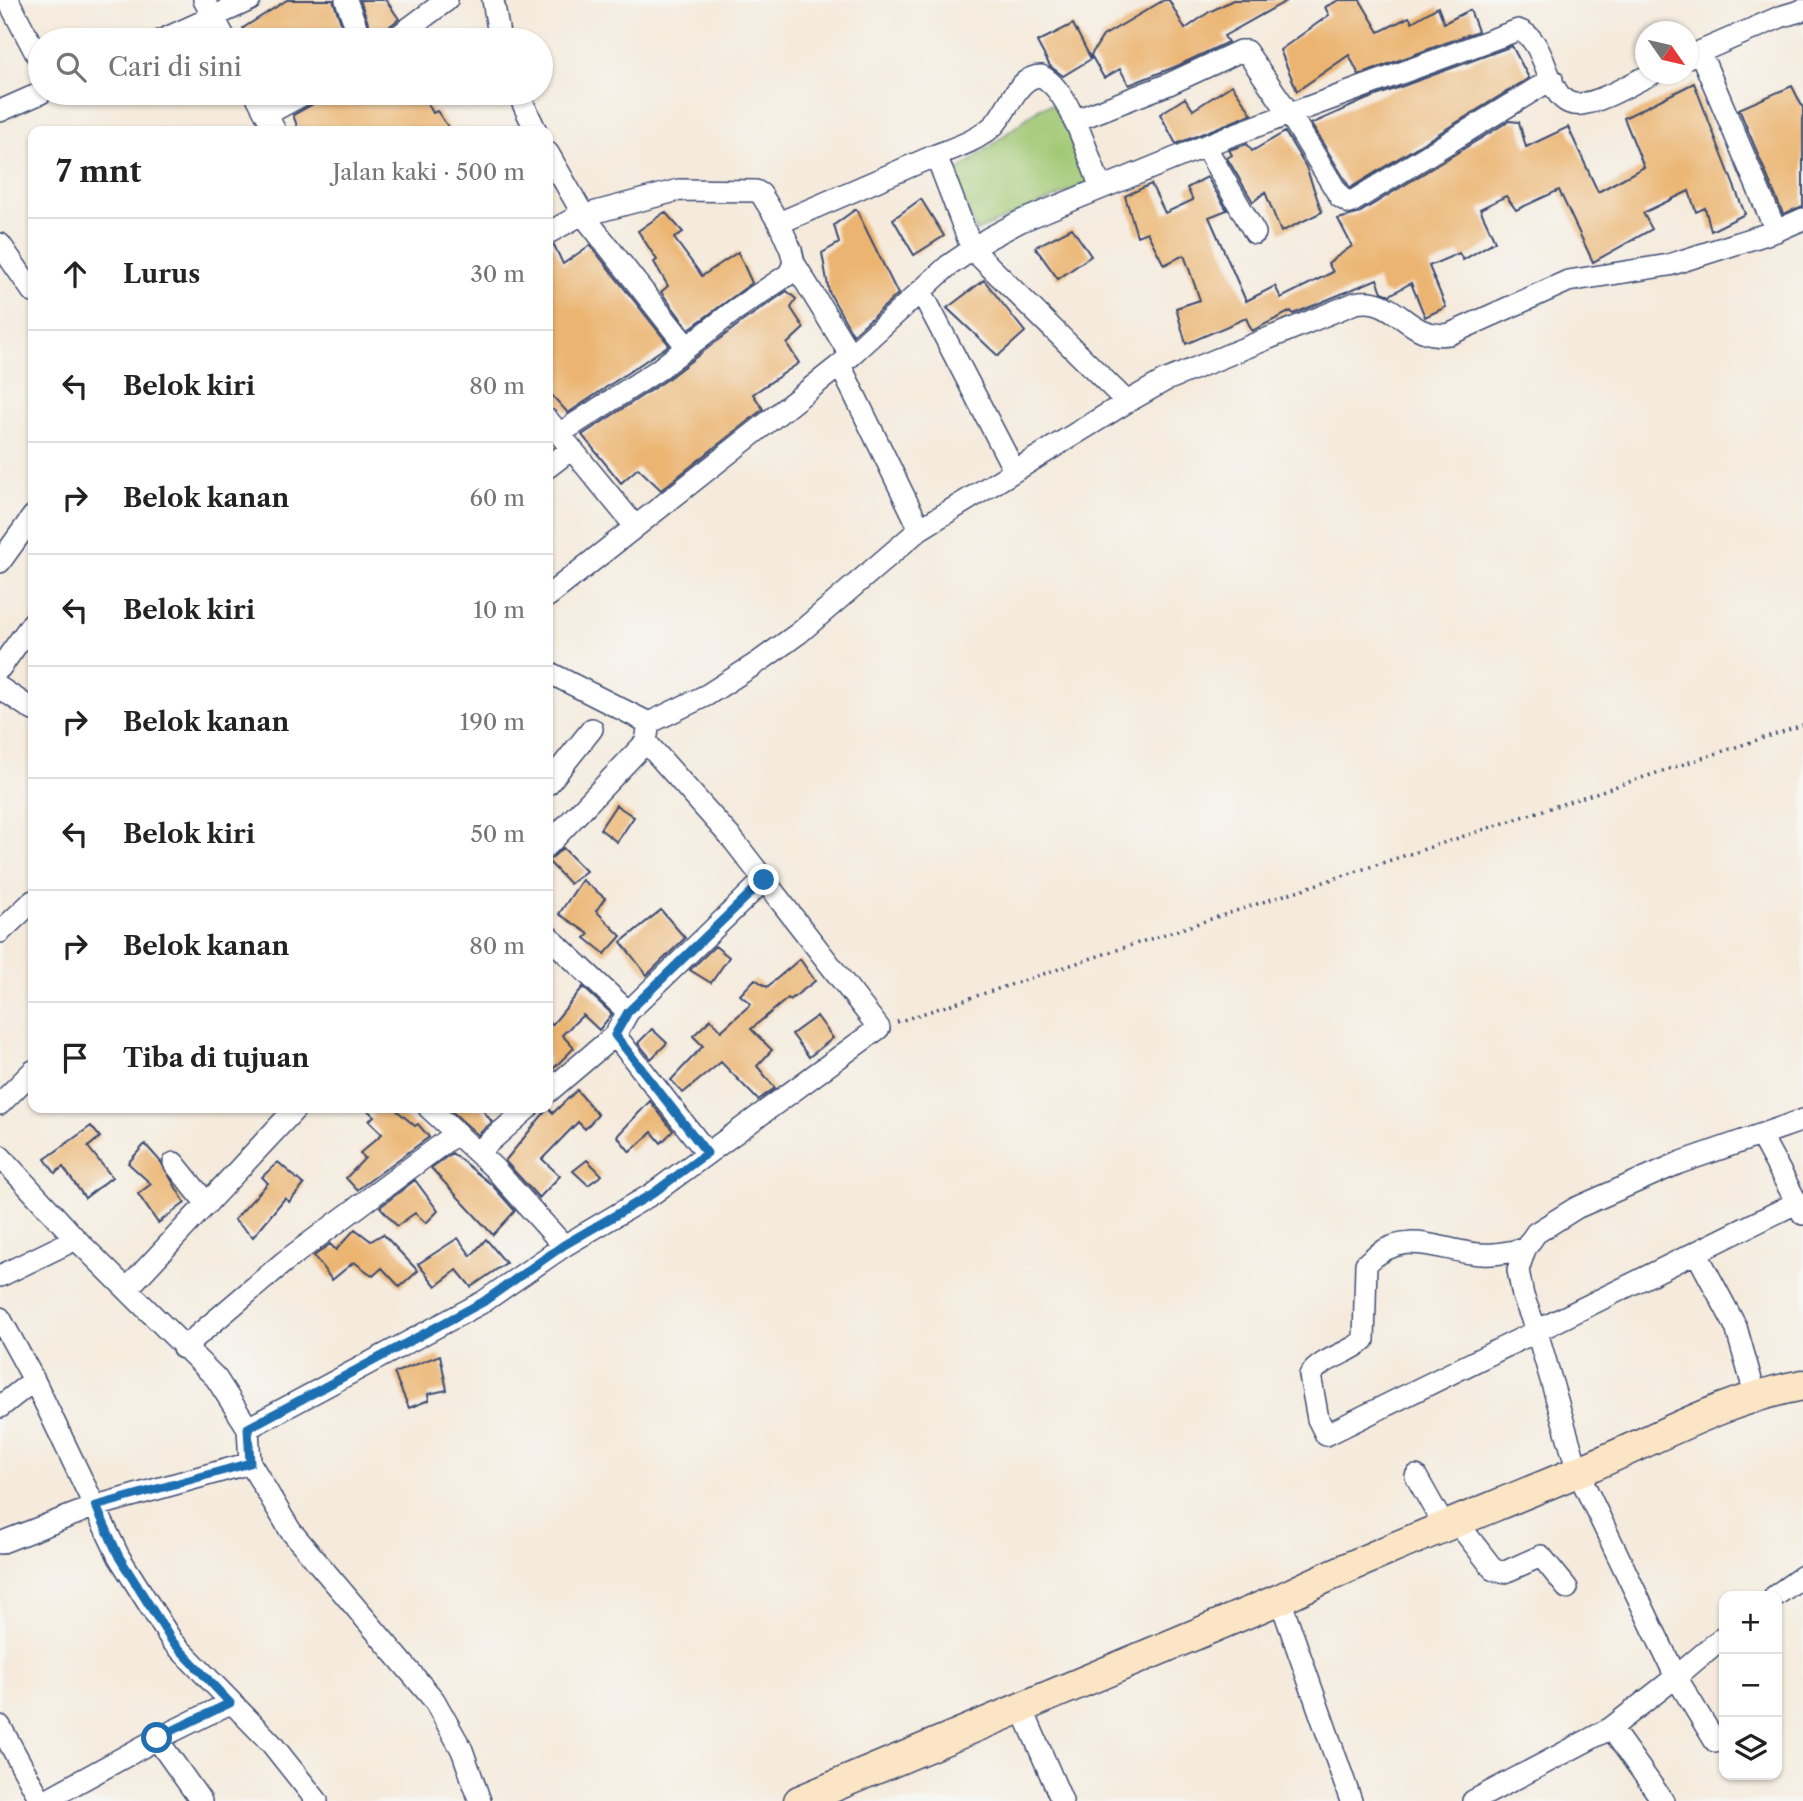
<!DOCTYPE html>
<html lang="id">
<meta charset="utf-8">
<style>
body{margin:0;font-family:"Libre Caslon Text",serif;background:#f6f6f6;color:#222}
.controls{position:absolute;right:21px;bottom:21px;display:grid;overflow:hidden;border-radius:14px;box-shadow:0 2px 5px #0004}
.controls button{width:63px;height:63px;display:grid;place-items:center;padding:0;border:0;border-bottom:2px solid #e0e0e0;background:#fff;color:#222;font:35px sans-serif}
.compass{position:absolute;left:1635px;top:21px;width:63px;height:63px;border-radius:50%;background:#fff;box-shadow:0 2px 5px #0004;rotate:124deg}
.stop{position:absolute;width:21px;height:21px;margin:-16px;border:5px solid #1f6fb2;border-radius:50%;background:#fff}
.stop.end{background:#1f6fb2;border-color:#fff;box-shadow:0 2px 7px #0008}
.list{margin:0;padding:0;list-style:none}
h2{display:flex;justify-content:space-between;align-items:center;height:91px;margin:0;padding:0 28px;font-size:30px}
h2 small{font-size:23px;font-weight:400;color:#767676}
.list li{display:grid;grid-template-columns:46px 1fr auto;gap:21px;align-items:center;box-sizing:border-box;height:112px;padding:0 28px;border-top:2px solid #e0e0e0}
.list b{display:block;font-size:26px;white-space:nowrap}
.list em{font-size:23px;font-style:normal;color:#767676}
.icon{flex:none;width:38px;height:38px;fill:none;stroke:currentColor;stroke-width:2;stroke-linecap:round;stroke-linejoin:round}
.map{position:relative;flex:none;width:1803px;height:1801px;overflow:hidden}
.search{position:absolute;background:#fff;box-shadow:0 2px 5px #0004;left:28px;top:28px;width:525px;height:77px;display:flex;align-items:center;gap:18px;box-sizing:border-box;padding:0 24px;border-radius:38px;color:#767676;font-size:26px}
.panel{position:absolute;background:#fff;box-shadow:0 2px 5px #0004;left:28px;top:126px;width:525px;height:987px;border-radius:14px}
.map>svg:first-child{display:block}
</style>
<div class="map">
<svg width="1803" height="1801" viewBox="0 0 1803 1801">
<rect width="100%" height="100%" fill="#f6f6f2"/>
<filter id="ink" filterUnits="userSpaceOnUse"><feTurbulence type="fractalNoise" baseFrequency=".0143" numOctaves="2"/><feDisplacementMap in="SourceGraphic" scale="14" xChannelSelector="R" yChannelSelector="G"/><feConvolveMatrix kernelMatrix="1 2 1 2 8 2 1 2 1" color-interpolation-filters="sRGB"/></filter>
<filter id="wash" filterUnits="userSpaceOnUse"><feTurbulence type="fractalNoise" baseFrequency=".00686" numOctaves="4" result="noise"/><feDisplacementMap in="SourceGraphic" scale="28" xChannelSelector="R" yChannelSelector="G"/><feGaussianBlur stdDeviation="1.57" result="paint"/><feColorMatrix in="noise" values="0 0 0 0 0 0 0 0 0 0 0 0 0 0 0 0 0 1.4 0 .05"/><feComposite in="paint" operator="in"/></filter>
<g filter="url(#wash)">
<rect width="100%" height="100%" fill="#f5eadb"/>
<path fill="#a0c873" stroke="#5e7c68" stroke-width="2" d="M1054,104L1076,134L1092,182L976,231L953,175L1040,108Z"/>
<g id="blocks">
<path fill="#ebb46f" d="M287,0H333L342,26L327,40H250L243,28Z
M360,0H386L399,19L385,30L380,40H374Z
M1164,0H1169L1185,29L1209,12L1233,0H1288L1224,36L1228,42L1177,66L1129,85L1120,69L1104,78L1091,55L1103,36Z
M1339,0H1360L1379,32L1409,17L1412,22L1438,7L1444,23L1470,10L1478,31L1359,75L1349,55L1297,91L1280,50L1329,15L1325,7Z
M1073,24L1091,59L1063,76L1050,66L1037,42Z
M1512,46L1529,78L1350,188L1311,124L1365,100Z
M1694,83L1745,214L1711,231L1705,208L1696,212L1689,191L1643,213L1652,229L1593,262L1559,190L1516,210L1506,196L1480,209L1495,241L1463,260L1459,253L1429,266L1446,307L1425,317L1411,283L1390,295L1382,292L1377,279L1293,314L1291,311L1252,331L1246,318L1186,344L1176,308L1200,300L1184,255L1164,265L1147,232L1137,236L1125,196L1151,184L1165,213L1193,200L1187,188L1207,177L1227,210L1209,217L1246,301L1275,286L1281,298L1333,272L1328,263L1352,246L1338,219L1357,214L1509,121L1519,122L1526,147L1568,127L1598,192L1644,167L1624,118Z
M1232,85L1252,114L1176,144L1160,114L1185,98L1193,110Z
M1792,86L1803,108V206L1783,214L1739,109Z
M319,93H422L433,113L437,111L451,131H299L293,115L313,104Z
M1285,132L1306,167L1322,212L1281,232L1265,192L1253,202L1227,158L1232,155L1229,150L1247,144L1252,151Z
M921,199L944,236L914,255L893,219Z
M856,209L898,294L853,335L829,292L822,253L839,243L834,225Z
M665,212L683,232L674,238L702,276L738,252L752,283L689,329L661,292L668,286L654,262L657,260L638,231Z
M1072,228L1091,256L1058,279L1035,247Z
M554,245L563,264L590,245L669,345L568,413L548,391V246Z
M984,280L1025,332L998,356L947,308Z
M787,291L796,299L791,308L804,328L787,344L799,363L753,394L763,409L661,490L638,468L621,483L582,435L665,381L743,321Z
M616,805L634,817L617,842L600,829Z
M563,848L586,871L570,884L548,861Z
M582,880L605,898L596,911L621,936L605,954L585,938L589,934L559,914Z
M661,910L685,938L647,975L621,942Z
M715,946L729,957L711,983L690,970Z
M800,959L815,981L790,1000L788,998L751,1029L772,1050L757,1066L775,1088L758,1100L721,1062L683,1093L671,1080L703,1046L693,1036L711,1019L721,1031L751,1004L740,995L755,979L767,987Z
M583,987L612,1014L599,1030L583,1015L562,1035L574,1048L548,1074V1021L552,1025Z
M817,1016L833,1038L809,1057L792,1034Z
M652,1029L667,1043L651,1059L638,1043Z
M577,1090L598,1115L585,1129L578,1122L542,1159L560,1176L539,1198L505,1161L548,1108L553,1113Z
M650,1101L673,1131L661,1143L652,1132L630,1152L617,1136Z
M365,1108H394L415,1126L418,1124L429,1137L357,1190L346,1178L365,1158L360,1153L382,1134L369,1121L374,1116Z
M448,1108H481L492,1122L478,1135Z
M91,1126L100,1137L88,1147L112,1177L85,1198L63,1167L55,1173L45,1159Z
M145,1144L161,1162L185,1203L158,1223L138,1194L151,1184L128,1163Z
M452,1153L492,1185L515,1211L493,1235L431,1168Z
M587,1160L602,1175L588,1185L573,1171Z
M278,1162L304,1185L289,1202L285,1198L253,1237L234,1220L268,1183L262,1177Z
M415,1180L438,1211L426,1223L415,1213L397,1226L380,1207Z
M355,1229L371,1241L383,1234L418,1271L400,1287L382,1268L373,1276L354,1262L332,1280L314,1256L330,1244L336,1250Z
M458,1238L471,1256L486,1239L506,1263L471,1287L457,1270L436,1286L418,1264Z
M440,1355L447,1390L428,1394L429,1400L409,1408L394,1373Z"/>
</g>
</g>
<g filter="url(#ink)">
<use href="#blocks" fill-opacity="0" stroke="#3c4b71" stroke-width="2"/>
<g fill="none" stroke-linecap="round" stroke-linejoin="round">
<defs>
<path id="street" d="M8,0L40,61
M204,0L226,40
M346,0L361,40
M493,0L500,40
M162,40L250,0
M393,40L447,0
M1700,52L1776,231
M1688,57L1780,17L1803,10
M255,93L275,131
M518,93L536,131
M0,111L41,93
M267,114L306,93
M1074,121L1169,84L1240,51H1246L1291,116L1340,197L1350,203L1552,79
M1205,146L1255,233
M548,153L584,216L687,347
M936,155C957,147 977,141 994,125C1008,111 1017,76 1041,76C1071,91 1088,157 1101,188
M548,233L577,217L679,190L756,191L761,194L779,223L936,155L972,249L1127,402
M0,244L33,292
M794,263L851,356
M922,293L1014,470
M840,365L920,529
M548,420L635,526
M559,434L658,370L735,310L789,274L794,263L791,250L779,223
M548,467L570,450
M0,562L33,516
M548,596L840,365L948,266L989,238L1021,221L1227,137L1518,30C1551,40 1544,109 1581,104C1605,101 1631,83 1652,74
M0,668L33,622
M548,672L649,723
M0,688L33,710
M649,723L707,695L760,661L799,633L920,529L1127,402L1164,381L1355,303C1397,294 1406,341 1450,334L1568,281L1669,265L1776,231L1803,219
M548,784L592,729
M548,845L646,742L648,729
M0,932L33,901
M548,936L628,1012
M615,1035L707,1153
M548,1092L615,1035L628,1012L764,880
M0,1104L33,1071
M429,1108L494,1168L564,1246
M1761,1136L1803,1214
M478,1152L528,1108
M0,1156L76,1239L216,1378L248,1428L250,1463L290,1530L434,1700L462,1750L480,1801
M174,1163L207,1204
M1525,1249C1506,1253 1489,1256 1470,1253C1430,1246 1400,1230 1366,1264L1364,1340C1347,1355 1324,1357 1310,1375L1318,1419L1326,1435L1798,1202
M1697,1254L1736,1327L1755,1394
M0,1276L76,1239
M127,1289L296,1108
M0,1318L34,1380L119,1557L172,1641L271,1743L317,1801
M183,1348L284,1262L457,1133
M0,1407L34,1380
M248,1428L483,1302L564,1246L652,1194L879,1028L734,841L646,742
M1416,1476L1444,1526
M1456,1521L1494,1570L1505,1572L1541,1556L1567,1588
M0,1543L96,1506L250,1463
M1775,1596L1803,1576
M1280,1599L1351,1801
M1021,1706L1062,1801
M0,1726L41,1801
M1611,1728L1663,1801
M157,1739L201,1801
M1715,1741L1676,1677L1724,1636
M44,1801L157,1739L230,1703
M1473,1801L1611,1728L1676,1677L1578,1472L1537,1332L1523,1296L1518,1270L1525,1249L1536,1233L1576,1208L1679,1163L1803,1120"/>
<path id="secondary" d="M799,1801L1280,1599C1377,1552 1477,1514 1577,1472C1654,1441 1720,1400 1803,1385"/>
</defs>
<use href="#street" stroke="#3c4b71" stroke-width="24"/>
<use href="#secondary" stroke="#3c4b71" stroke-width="33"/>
<path stroke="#3c4b71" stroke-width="3.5" stroke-dasharray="2 5" stroke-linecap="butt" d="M897,1022L1803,725"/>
<use href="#street" stroke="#fff" stroke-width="21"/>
<use href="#secondary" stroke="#fce5c4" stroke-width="30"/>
</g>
</g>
<g fill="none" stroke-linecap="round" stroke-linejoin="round" filter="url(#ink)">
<path stroke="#1f6fb2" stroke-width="9" d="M157,1738L230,1703L172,1641L119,1557L96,1506L250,1463L248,1428L483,1302L564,1245L652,1194L707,1153L615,1035L628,1012L764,880"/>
</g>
</svg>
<div class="controls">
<button>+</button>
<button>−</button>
<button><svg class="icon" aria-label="layers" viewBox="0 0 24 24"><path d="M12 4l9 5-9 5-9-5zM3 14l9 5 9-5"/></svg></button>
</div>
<svg class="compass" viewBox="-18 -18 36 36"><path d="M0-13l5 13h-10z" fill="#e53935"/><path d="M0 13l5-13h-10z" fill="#767676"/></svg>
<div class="stop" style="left:157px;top:1738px"></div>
<div class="stop end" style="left:764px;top:880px"></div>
<div class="search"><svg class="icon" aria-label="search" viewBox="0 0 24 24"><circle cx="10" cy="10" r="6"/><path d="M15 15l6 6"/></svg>Cari di sini</div>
<section class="panel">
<h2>7 mnt<small>Jalan kaki · 500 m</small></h2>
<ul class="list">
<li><svg class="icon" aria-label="ahead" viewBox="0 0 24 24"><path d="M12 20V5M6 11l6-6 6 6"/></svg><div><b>Lurus</b></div><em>30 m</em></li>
<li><svg class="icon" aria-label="left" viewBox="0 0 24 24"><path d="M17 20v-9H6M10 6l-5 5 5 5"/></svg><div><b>Belok kiri</b></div><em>80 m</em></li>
<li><svg class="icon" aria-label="right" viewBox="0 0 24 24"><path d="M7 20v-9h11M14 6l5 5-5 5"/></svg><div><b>Belok kanan</b></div><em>60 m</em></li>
<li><svg class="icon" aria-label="left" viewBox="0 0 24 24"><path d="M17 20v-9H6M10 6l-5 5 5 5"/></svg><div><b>Belok kiri</b></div><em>10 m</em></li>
<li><svg class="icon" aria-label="right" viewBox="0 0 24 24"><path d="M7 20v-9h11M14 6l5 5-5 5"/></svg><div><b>Belok kanan</b></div><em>190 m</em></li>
<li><svg class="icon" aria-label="left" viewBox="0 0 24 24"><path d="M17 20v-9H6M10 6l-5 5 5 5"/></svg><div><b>Belok kiri</b></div><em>50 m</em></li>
<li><svg class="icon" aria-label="right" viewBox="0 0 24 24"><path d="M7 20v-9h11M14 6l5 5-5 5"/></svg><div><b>Belok kanan</b></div><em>80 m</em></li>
<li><svg class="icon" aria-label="arrive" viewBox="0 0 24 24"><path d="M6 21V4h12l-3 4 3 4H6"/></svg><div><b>Tiba di tujuan</b></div></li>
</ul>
</section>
</div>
